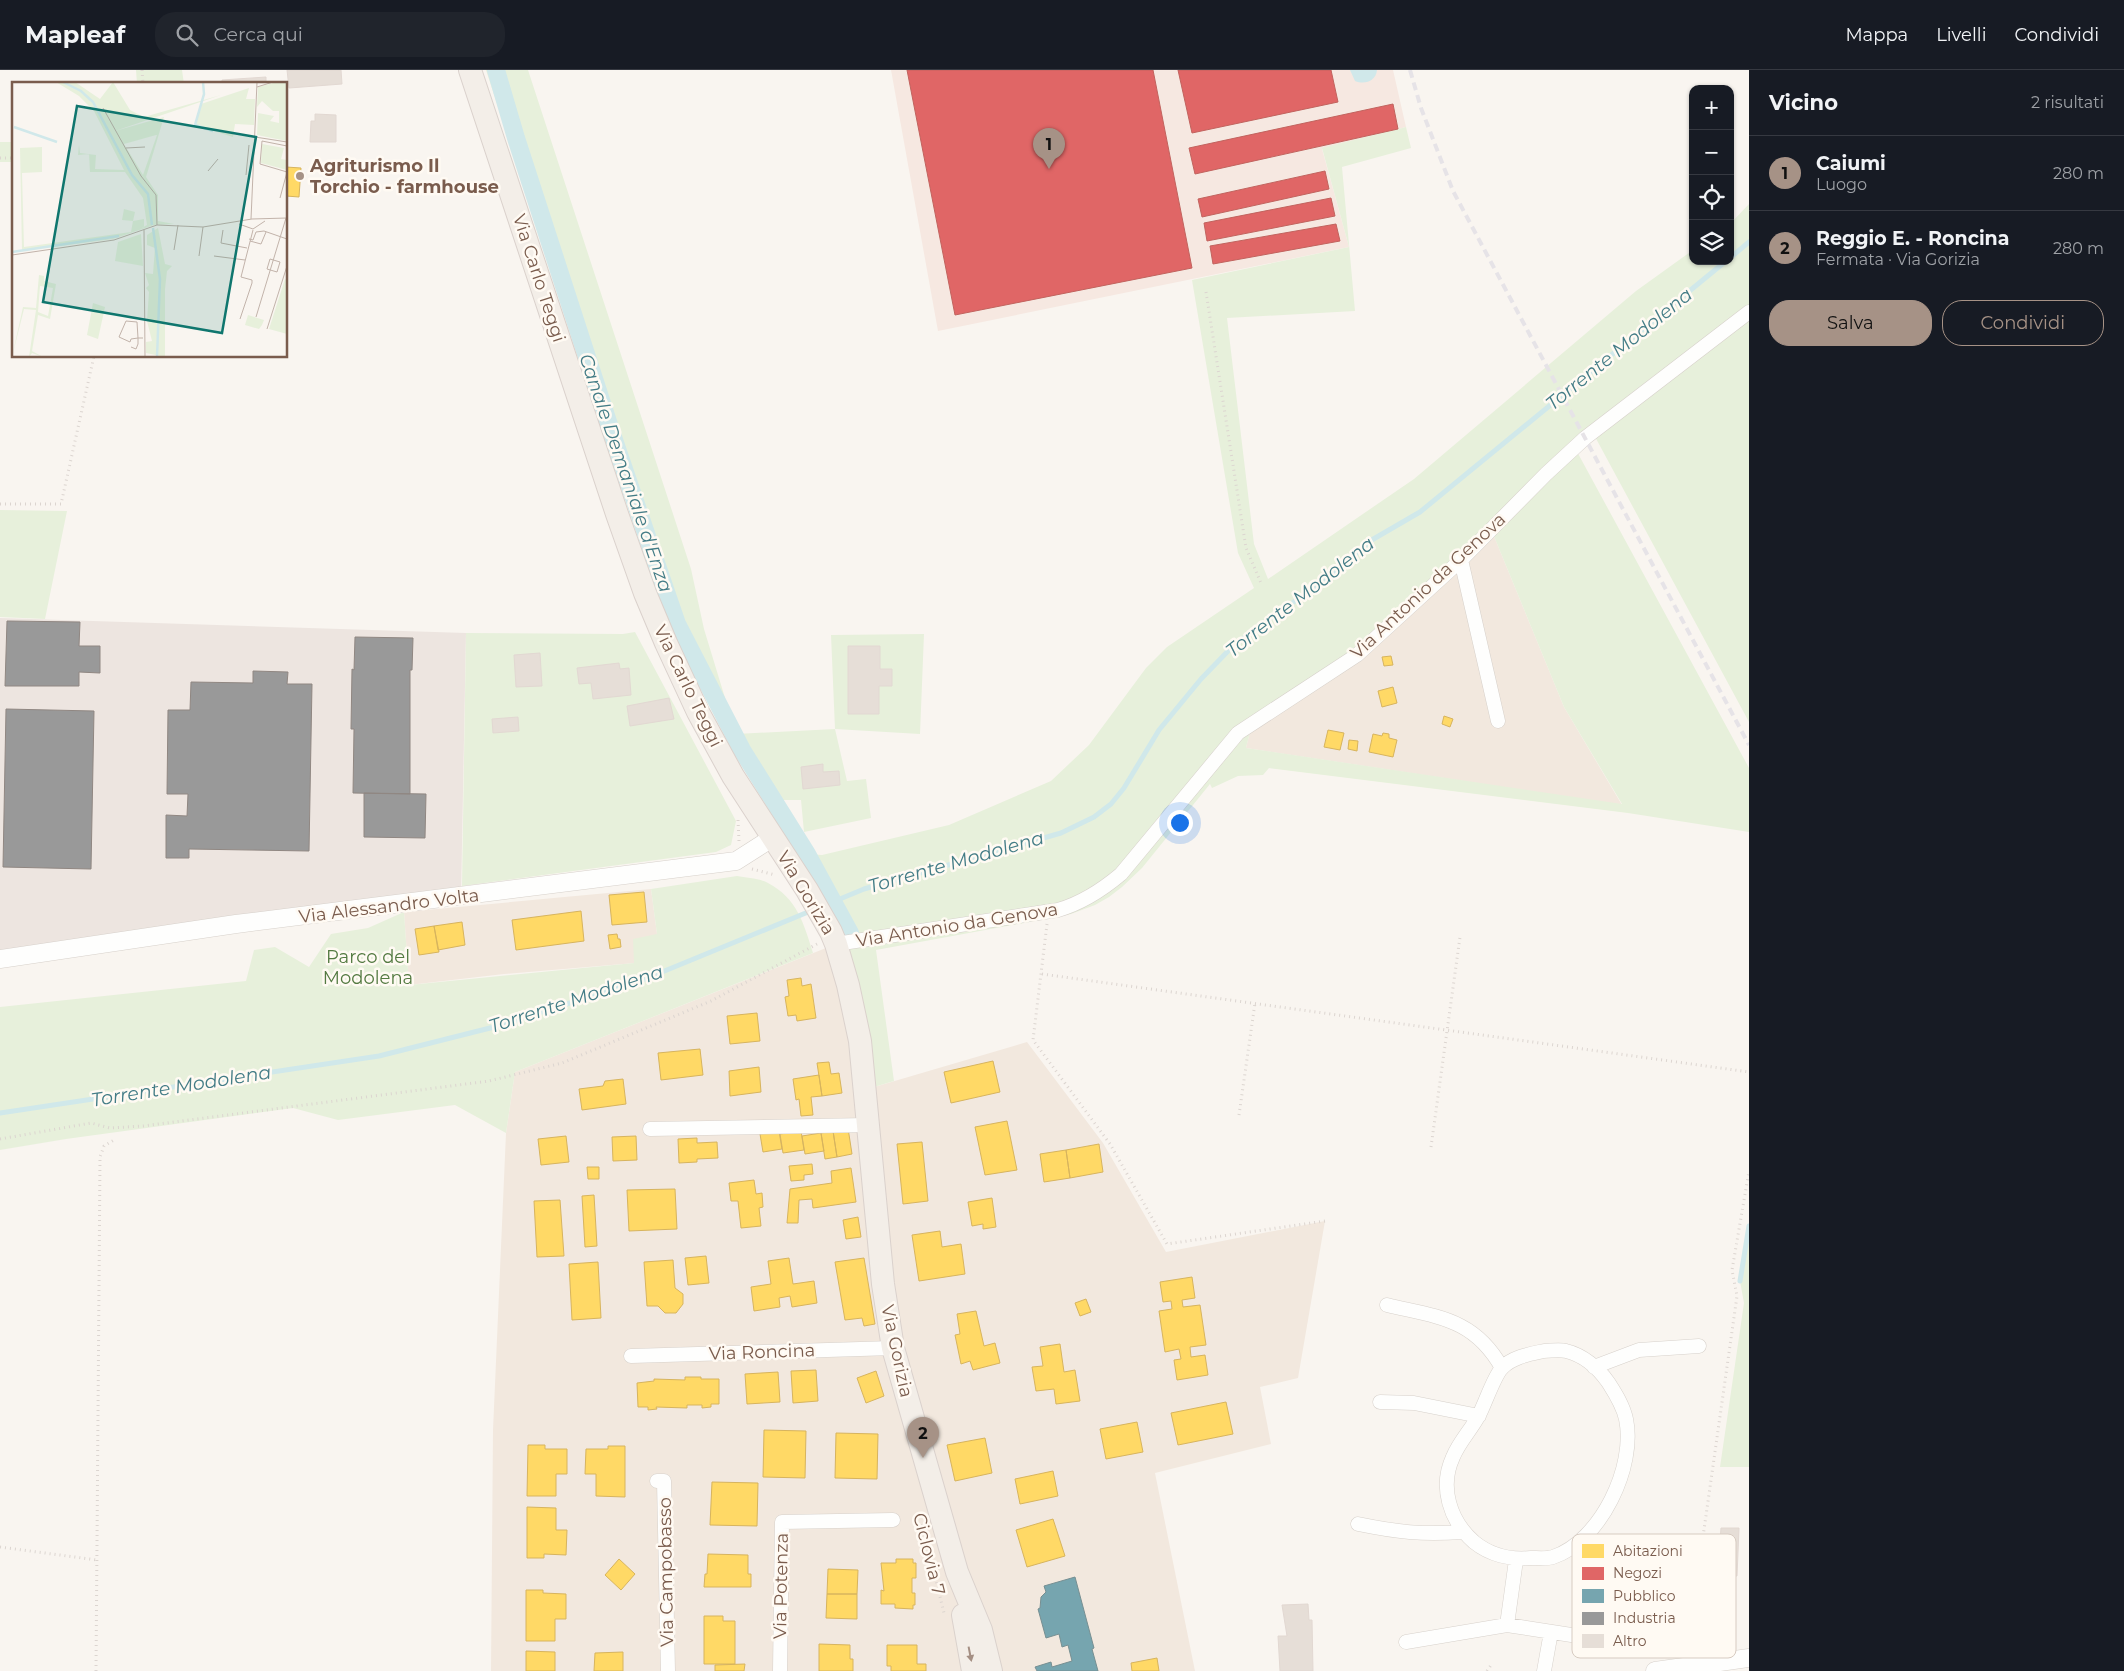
<!DOCTYPE html>
<html lang="it">
<meta charset="utf-8">
<style>
body{margin:0;font-family:Montserrat,sans-serif;background:#20242c;color:#f1f3f6}
.controls{position:absolute;right:15px;top:15px;display:grid;overflow:hidden;border-radius:10px;box-shadow:0 1px 4px #0004}
.controls button{width:45px;height:45px;display:grid;place-items:center;padding:0;border:0;border-bottom:1px solid #363941;background:#171b24;color:#f1f3f6;font:25px sans-serif}
.you{position:absolute;left:1179px;top:752px;width:18px;height:18px;margin:-12px;border:4px solid #fff;border-radius:50%;background:#1a73e8;box-shadow:0 0 0 8px #1a73e833}
.badge{display:grid;place-items:center;width:32px;height:32px;border-radius:50%;background:#a69286;color:#111;font-size:16px;font-weight:700}
.pin{position:absolute;translate:-50% -41px;filter:drop-shadow(0 1px 2px #0008)}
.pin::after{content:'';position:absolute;top:26px;width:18px;height:15px;background:inherit;clip-path:polygon(0 0,100% 0,50% 100%)}
.list{margin:0;padding:0;list-style:none}
h2{display:flex;justify-content:space-between;align-items:center;height:65px;margin:0;padding:0 20px;font-size:21px}
h2 small{font-size:16px;font-weight:400;color:#9ea1a6}
.list li{display:grid;grid-template-columns:32px 1fr auto;gap:15px;align-items:center;box-sizing:border-box;height:75px;padding:0 20px;border-top:1px solid #363941}
.list b{display:block;font-size:19px;white-space:nowrap}
.list p{margin:0;font-size:16px;white-space:nowrap;color:#9ea1a6}
.list em{font-size:16px;font-style:normal;color:#9ea1a6}
.actions{display:flex;gap:10px;padding:15px 20px}
.actions a{flex:1;padding:11px 0;border:1px solid #a69286;border-radius:20px;text-align:center;font-size:18px;color:#a69286}
.actions .main{background:#a69286;color:#111}
.icon{flex:none;width:28px;height:28px;fill:none;stroke:currentColor;stroke-width:2;stroke-linecap:round;stroke-linejoin:round}
.map{position:relative;flex:none;width:1749px;height:1601px;overflow:hidden}
header{display:flex;align-items:center;gap:30px;box-sizing:border-box;height:70px;padding:0 25px;background:#171b24;border-bottom:1px solid #363941}
header strong{font-size:24px}
nav{display:flex;gap:28px;margin-inline-start:auto;font-size:18px}
.search{width:350px;height:45px;background:#20242c;display:flex;align-items:center;gap:12px;box-sizing:border-box;padding:0 18px;border-radius:20px;color:#9ea1a6;font-size:19px}
main{display:flex}
aside{flex:1;background:#171b24}
.map>svg:first-child{display:block}
</style>
<header>
<strong>Mapleaf</strong>
<div class="search"><svg class="icon" aria-label="search" viewBox="0 0 24 24"><circle cx="10" cy="10" r="6"/><path d="M15 15l6 6"/></svg>Cerca qui</div>
<nav><a>Mappa</a><a>Livelli</a><a>Condividi</a></nav>
</header>
<main>
<div class="map">
<svg width="1749" height="1601" viewBox="0 0 1749 1601">
<rect width="100%" height="100%" fill="#f9f5f0"/>
<path fill="#f2e8de" d="M1491,459L1564,637L1622,735L1246,678L1252,654Z
M651,819L657,864L635,893L504,904L409,915L404,842Z
M836,874L864,1020L1027,972L1103,1073L1166,1182L1325,1151L1298,1308L1260,1317L1271,1374L1155,1403L1195,1601H491L493,1360L506,1063L515,1002Z"/>
<path fill="#f6e8e1" d="M891,0H1393L1406,57L1322,79L1349,177L938,261Z"/>
<path fill="#ede5e0" d="M0,548L466,563L461,827L0,891Z"/>
<path fill="#e7f0db" fill-rule="evenodd" d="M136,0H182L184,14H137Z
M486,0H528L691,499L704,559L736,664L835,659L831,565L924,564L920,664L835,659L847,711L866,709L871,748L804,762L801,730H775L807,784L822,785L949,755L1051,711L1089,675L1146,598L1167,577L1254,518L1238,483L1192,210L1349,177L1322,78L1406,57L1411,78L1342,97L1355,241L1227,248L1254,474L1268,509L1414,409L1636,221L1693,180V191H1730V154L1749,134V652L1593,363L1575,378L1749,698V762L1628,743L1269,698L1263,705L1238,706L1212,718L1210,714L1142,798L1122,817L1109,827L1095,835L1071,844L1046,849L876,880L894,1011L874,1017L800,790L653,511ZM1491,459L1564,637L1622,734L1246,678L1252,654L1357,585Z
M0,72H14V92H0Z
M0,440L67,441L45,549L0,547Z
M635,562L736,751L731,775L716,782L462,816L466,563L623,564Z
M737,806C746,808 759,808 768,813C797,828 804,854 813,883L515,1002L506,1063L455,1035L338,1050L293,1038L66,1069L0,1080V937L246,911L254,880L275,877L309,897L331,864L368,858L404,842L409,915L634,893L633,869L657,864L651,819Z
M1749,1156V1397H1720L1744,1233L1740,1211Z"/>
<path fill="#d0e8ea" d="M1350,0H1377C1376,11 1365,15 1355,11Z"/>
<path fill="#ffd966" stroke="#d7b45e" d="M286,97L301,98L299,127L286,126Z
M1391,586L1393,595L1384,596L1382,587Z
M1393,617L1397,633L1382,637L1378,621Z
M1444,646L1453,649L1450,657L1442,654Z
M1328,660L1344,663L1340,680L1324,677Z
M1383,663L1389,664V668L1397,670L1393,687L1369,682L1373,664L1382,666Z
M1349,670L1358,671L1357,681L1348,679Z
M644,822L647,852L612,855L609,825Z
M581,841L584,871L516,880L512,850Z
M462,852L465,875L438,880L434,856Z
M434,856L439,882L419,885L415,859Z
M617,864L618,869H620L621,877L610,879L608,865Z
M801,908L802,916L811,914L816,948L797,951L796,945L788,946L785,927L789,926L787,910Z
M757,943L760,971L730,974L727,946Z
M700,979L703,1005L661,1010L658,983Z
M993,991L1000,1022L951,1033L944,1002Z
M829,992L831,1004L839,1003L842,1023L822,1026L817,993Z
M759,997L761,1022L730,1026L729,1001Z
M819,1005L822,1026L811,1027L813,1045L801,1046L799,1029L796,1030L793,1009Z
M623,1009L626,1034L582,1040L579,1019L603,1016L605,1011Z
M1007,1051L1017,1100L985,1105L975,1057Z
M848,1058L852,1084L837,1087L833,1061Z
M779,1061L782,1079L763,1082L760,1064Z
M801,1061L804,1080L783,1083L780,1064Z
M833,1061L837,1087L825,1089L821,1063Z
M821,1063L824,1081L805,1084L802,1066Z
M566,1066L569,1092L541,1095L538,1069Z
M636,1066L637,1090L613,1091L612,1067Z
M697,1068V1073L717,1072L718,1088L697,1089V1092L679,1093L678,1069Z
M922,1072L928,1131L903,1134L897,1074Z
M1099,1074L1103,1102L1070,1108L1066,1080Z
M1066,1080L1070,1108L1044,1112L1040,1084Z
M812,1094L813,1104L804,1105V1110L791,1111L789,1096Z
M587,1097H599V1109H588Z
M851,1098L856,1132L813,1138L812,1129L799,1130L798,1153H787L790,1119L832,1113L831,1101Z
M754,1110L756,1124L762,1123L763,1137L759,1138L761,1156L741,1158L738,1131H731L729,1113Z
M675,1119L677,1159L629,1161L627,1120Z
M594,1125L597,1176L585,1177L582,1126Z
M992,1128L996,1157L983,1159V1154L972,1156L968,1132Z
M560,1130L564,1186L537,1187L534,1131Z
M858,1147L861,1167L846,1169L843,1150Z
M940,1161L942,1177L961,1174L965,1204L919,1211L912,1165Z
M706,1186L709,1213L688,1215L685,1188Z
M789,1188L793,1214L814,1211L817,1233L792,1237L790,1226L779,1228L780,1237L754,1241L751,1217L771,1214L768,1191Z
M864,1188L875,1254L864,1256L862,1248L845,1250L835,1192Z
M673,1190L675,1218L683,1224V1234L676,1243H665L658,1236H647L644,1192Z
M598,1192L601,1248L572,1250L569,1194Z
M1192,1207L1195,1228L1182,1230L1183,1237L1200,1235L1206,1275L1190,1277L1191,1287L1205,1285L1208,1305L1177,1310L1174,1290L1181,1289L1179,1279L1165,1282L1159,1241L1172,1239L1171,1231L1163,1232L1160,1212Z
M1086,1229L1091,1242L1080,1246L1075,1233Z
M976,1241L984,1276L995,1273L1000,1293L973,1300L970,1291L961,1294L955,1265L960,1264L957,1244Z
M1060,1274L1064,1302L1075,1300L1080,1331L1056,1334L1054,1319L1036,1321L1032,1297L1043,1296L1040,1277Z
M816,1300L818,1331L793,1333L791,1301Z
M876,1301L884,1326L866,1333L857,1308Z
M778,1302L780,1332L747,1334L745,1304Z
M685,1307H701V1309H719V1334H711V1337L702,1338V1335H687V1338L656,1337L657,1339L648,1340V1337H638L637,1313L654,1311V1309L685,1310Z
M1226,1332L1233,1364L1178,1375L1171,1343Z
M1137,1352L1143,1382L1106,1389L1100,1359Z
M764,1360L806,1361L805,1408L763,1407Z
M836,1363L878,1364L877,1409L835,1408Z
M985,1368L992,1403L955,1411L947,1375Z
M528,1375H545V1379H567V1404H556V1426H527Z
M608,1376H625V1427L596,1426V1404H585L586,1379H608Z
M1053,1401L1058,1426L1020,1434L1015,1409Z
M712,1412L758,1413L757,1456L710,1455Z
M527,1437L556,1438V1460H567L566,1485L544,1484V1488H527Z
M1053,1449L1065,1486L1027,1497L1016,1460Z
M708,1484L748,1485V1504H751V1517H704L705,1504H707Z
M619,1489L635,1504L621,1520L605,1505Z
M896,1489H913V1493H916V1508H912V1523H915V1535H913V1539L895,1538V1534H881V1520L884,1521L881,1493H896Z
M828,1499L858,1500L857,1524H827Z
M526,1520H543V1523L566,1524V1549H555V1571H526Z
M827,1524H857V1549L826,1548Z
M704,1546H723V1551H735V1594H704Z
M819,1574L850,1575V1589H853V1601H819Z
M887,1575H917V1594H926V1601H891V1596H887Z
M526,1581L555,1582V1601H526Z
M623,1582V1601H594L595,1583Z
M1157,1588L1159,1601H1132L1131,1593Z
M745,1594L744,1601H715V1595Z"/>
<path fill="#e06666" stroke="#c1635e" d="M907,0H1153L1192,198L955,245Z
M1178,0H1331L1338,32L1192,63Z
M1393,34L1398,59L1195,104L1189,78Z
M1325,101L1329,119L1202,147L1198,129Z
M1331,128L1335,146L1207,171L1204,153Z
M1336,154L1340,171L1213,194L1210,176Z"/>
<path fill="#76a5af" stroke="#778f92" d="M1075,1507L1094,1578L1092,1579L1098,1601H1037L1035,1597L1051,1592L1052,1597L1072,1591L1068,1575L1062,1577L1059,1564L1046,1568L1038,1539L1040,1538L1041,1527L1046,1522L1044,1516Z"/>
<path fill="#999" stroke="#908782" d="M7,551L80,552L79,576H100V603L79,602V616H5Z
M355,567L413,568L412,600H410V724L353,723L354,659H351L352,599L354,600Z
M253,601L288,602L287,614H312L309,781L189,779V788H166V745L187,746L188,724H167L168,640H190L191,612L253,613Z
M6,639L94,641L91,799L3,797Z
M364,723L426,724L425,768L364,767Z"/>
<g fill="none" stroke-linecap="round" stroke-linejoin="round">
<path stroke="#d0e8ea" stroke-width="5" d="M1730,188L1749,172
M823,836L864,819L1061,763L1094,747L1111,734L1124,718L1159,660L1201,609L1231,578L1262,554L1328,508L1370,471L1420,442L1726,191
M0,1043L379,986L498,956L645,909L813,840
M1740,1211L1749,1156"/>
<path stroke="#d0e8ea" stroke-width="18" d="M496,0L516,68L611,361L677,554L742,680L807,784L850,863"/>
</g>
<path fill="#e6ded7" stroke="#e2d8d2" d="M287,0H341L342,14L289,18Z
M266,7V14H222V10Z
M315,44L336,45V72H310L311,51H315Z
M848,576H880V599H892V616H879V644H848Z
M540,583L542,616L516,617L514,585Z
M619,593L620,599L629,598L631,625L593,629L591,613L579,614L577,598Z
M669,628L674,649L630,656L627,636Z
M518,647L519,661L493,663L492,649Z
M823,694V702L839,701L840,715L803,719L801,697Z
M1721,1458H1739L1737,1506L1710,1505L1711,1484H1719Z
M1308,1534L1309,1550H1312L1313,1601H1280L1278,1566H1287L1282,1535Z"/>
<g fill="none" stroke-linecap="round" stroke-linejoin="round">
<defs>
<path id="minor" d="M1461,490L1498,651
M836,874L1058,840C1082,833 1102,820 1121,804L1238,663L1357,585L1461,490L1546,404L1585,368L1749,242
M650,1059L867,1055
M1387,1235C1437,1247 1474,1248 1502,1298
M1544,1281C1551,1281 1559,1279 1566,1281C1583,1285 1598,1298 1608,1312C1615,1323 1623,1335 1626,1349C1636,1396 1601,1471 1553,1487C1547,1489 1537,1488 1531,1488C1511,1490 1490,1485 1474,1472C1450,1451 1439,1417 1453,1387C1459,1372 1471,1360 1479,1345C1485,1334 1494,1306 1502,1298C1512,1287 1530,1284 1544,1281Z
M631,1286L893,1278
M1594,1297L1639,1280L1699,1276
M1380,1332L1414,1333L1479,1346
M657,1411H664L668,1601
M1358,1454C1397,1462 1422,1465 1462,1462
M1507,1555L1516,1490
M1406,1572L1507,1555L1597,1569L1675,1553
M780,1601L782,1452L893,1450
M1544,1601L1551,1562"/>
<path id="tertiary" d="M0,889L236,854L736,791L772,768
M1655,1601L1749,1588"/>
<path id="primary" d="M470,0L617,444L645,523L666,573L698,642L733,706L807,820L831,862L836,874L848,915L860,971L883,1214L893,1278L957,1502L981,1560L991,1601
M963,1545L973,1601"/>
</defs>
<use href="#minor" stroke="#d7d1cb" stroke-width="15"/>
<use href="#tertiary" stroke="#d7d1cb" stroke-width="19"/>
<use href="#primary" stroke="#dad1cc" stroke-width="24"/>
<path stroke="#dcd5d0" stroke-width="3" stroke-dasharray="1 4" stroke-linecap="butt" d="M142,0L143,14
M0,88H14
M286,88H289
M1206,222L1246,478L1261,513
M0,434H61L94,286
M738,750L739,771
M752,799L775,805
M1047,854L1033,970L1110,1074L1167,1174L1325,1151
M1042,904L1749,1002
M1239,1045L1255,933
M0,1069L91,1053L110,1058L143,1056L489,1011L562,993L711,931L817,874
M1431,1077L1460,867
M922,1454L944,1543
M0,1477L97,1490
M1687,1580L1737,1226L1732,1200L1749,1101
M96,1601L100,1087L104,1076L114,1070
M1487,1601L1491,1595"/>
<use href="#minor" stroke="#fefefd" stroke-width="14"/>
<use href="#tertiary" stroke="#fefefd" stroke-width="18"/>
<use href="#primary" stroke="#f3eee8" stroke-width="22"/>
<path stroke="#e6e3e7" stroke-width="4" stroke-dasharray="8 5" stroke-linecap="butt" d="M1410,0L1421,38L1453,121L1749,675"/>
</g>
<defs><path id="oneway-solid" d="M-6-.8H1V-3.2L6.5 0L1 3.2V.8H-6Z" transform="scale(1.25)"/></defs>
<use fill="#a48f83" href="#oneway-solid" transform="translate(970 1584) rotate(79)"/>
<circle fill="#a69286" stroke="#fffaf3" stroke-width="2" cx="300" cy="106" r="5"/>
<g text-anchor="middle" dominant-baseline="central" stroke-width="5" stroke-linejoin="round" paint-order="stroke">
<g font-size="18" font-weight="bold" fill="#7a5c4d" stroke="#fffaf3" text-anchor="start">
<text x="310" y="96">Agriturismo Il<tspan x="310" dy="21">Torchio - farmhouse</tspan></text>
</g>
<g font-size="18" fill="#7a5c4d" stroke="#fffaf3">
<text transform="translate(539 208) rotate(72)">Via Carlo Teggi</text>
<text transform="translate(1428 516) rotate(-43)">Via Antonio da Genova</text>
<text transform="translate(688 616) rotate(64)">Via Carlo Teggi</text>
<text transform="translate(806 823) rotate(59)">Via Gorizia</text>
<text transform="translate(389 836) rotate(-7)">Via Alessandro Volta</text>
<text transform="translate(957 855) rotate(-9)">Via Antonio da Genova</text>
<text transform="translate(897 1281) rotate(78)">Via Gorizia</text>
<text transform="translate(762 1282) rotate(-2)">Via Roncina</text>
<text transform="translate(929 1484) rotate(76)">Ciclovia 7</text>
<text transform="translate(666 1502) rotate(-91)">Via Campobasso</text>
<text transform="translate(781 1516) rotate(-89)">Via Potenza</text>
</g>
<g font-size="18" fill="#537a41" stroke="#fffaf3">
<text x="368" y="887">Parco del<tspan x="368" dy="21">Modolena</tspan></text>
</g>
<g font-size="19" font-style="italic" fill="#437c86" stroke="#fffaf3">
<text transform="translate(1619 279) rotate(-39)">Torrente Modolena</text>
<text transform="translate(626 403) rotate(71)">Canale Demaniale d'Enza</text>
<text transform="translate(1300 527) rotate(-38)">Torrente Modolena</text>
<text transform="translate(956 792) rotate(-16)">Torrente Modolena</text>
<text transform="translate(576 929) rotate(-18)">Torrente Modolena</text>
<text transform="translate(181 1016) rotate(-9)">Torrente Modolena</text>
</g>
</g>
<g transform="translate(12 12)">
<rect width="275" height="275" fill="#f9f5f0"/>
<path d="M44,0H63L88,17L101,0L118,28L132,35L209,13L103,49L152,35L134,95L146,113V139L162,142L142,143L101,157L10,169L8,66L30,65V90L10,91L12,165L119,150L121,139L110,138L112,127L123,130L121,139L132,137V145L128,147L135,143L131,116L113,90H78L77,72L66,73L67,63L68,71L84,73L83,87L112,88L82,29L67,14ZM144,53H145L131,93L112,62ZM265,0H275V59L245,53L246,31L262,34L258,39L267,41V29H261L250,19L245,25L246,5ZM237,6L234,17H243L242,43L223,42L221,55L183,43L189,22ZM250,62L272,66L269,77L275,78V88L249,81ZM146,146L153,182L160,184L155,189L153,207V275L134,271V260L140,259L135,239L137,210L134,206L137,203L133,191L141,192L143,166L135,163V153ZM129,152L131,184L103,179L106,160ZM27,193L32,194V199L44,202L38,237L26,233L20,269L31,275L20,271L17,275L24,228L12,227L0,275L11,225L24,226ZM28,204L41,206L36,234L26,230ZM273,197L275,198V252L257,247ZM81,221L93,225L86,257L75,253ZM236,233L252,238L250,243L247,247L233,243Z" fill="#e7f0db" fill-rule="evenodd"/>
<path fill="none" stroke="#d0e8ea" stroke-width="2.5" d="M51,0L69,9L81,20L120,93L136,112L140,143M191,0L192,12L183,43L201,49M2,45L45,60M141,146L148,197L145,275M0,170L107,154"/>
<path fill="none" stroke="#c2b3aa" stroke-width="1" d="M245,5L261,0M91,26L129,94L144,113L145,143M243,55L275,60M275,64L250,59L248,82L275,90M114,66L133,65M196,89L206,77M234,93L237,63M268,116L275,90M239,137L245,0M227,142L241,147L253,139M132,148L133,275M211,148L209,161L235,166M237,157L241,158L244,150L252,149L275,157M238,159L249,162L254,150M162,168L166,143M0,173L102,158L145,143L191,145L240,137L275,136M187,174L191,145M202,174L233,178M258,177L268,180L265,190L255,187ZM244,235L274,136M228,237L240,201V198L229,195L241,148M255,247L275,184M119,265L124,267L126,262V256L125,240L114,239L107,255L118,260L119,257L126,256H131"/>
<path fill="#0f766e" fill-opacity="0.15" stroke="#0f766e" stroke-width="2.5" d="M65,24L244,55L210,251L31,220Z"/>
<rect width="275" height="275" fill="none" stroke="#7a5c4d" stroke-width="2.5"/>
</g>
<rect x="1572" y="1464" width="164" height="124" rx="8" fill="#fffaf3" stroke="#d7cbc1" stroke-width="1"/>
<rect x="1582" y="1474" width="22" height="14" fill="#ffd966"/>
<rect x="1582" y="1497" width="22" height="13" fill="#e06666"/>
<rect x="1582" y="1519" width="22" height="14" fill="#76a5af"/>
<rect x="1582" y="1542" width="22" height="13" fill="#999"/>
<rect x="1582" y="1564" width="22" height="14" fill="#e6ded7"/>
<g font-size="14" fill="#7a5c4d">
<text x="1613" y="1486">Abitazioni</text>
<text x="1613" y="1508">Negozi</text>
<text x="1613" y="1531">Pubblico</text>
<text x="1613" y="1553">Industria</text>
<text x="1613" y="1576">Altro</text>
</g>
</svg>
<div class="controls">
<button>+</button>
<button>−</button>
<button><svg class="icon" aria-label="locate" viewBox="0 0 24 24"><circle cx="12" cy="12" r="6"/><path d="M12 2v4M12 18v4M2 12h4M18 12h4"/></svg></button>
<button><svg class="icon" aria-label="layers" viewBox="0 0 24 24"><path d="M12 4l9 5-9 5-9-5zM3 14l9 5 9-5"/></svg></button>
</div>
<div class="you"></div>
<div class="pin badge" style="left:1049px;top:99px">1</div>
<div class="pin badge" style="left:923px;top:1388px">2</div>
</div>
<aside>
<h2>Vicino<small>2 risultati</small></h2>
<ul class="list">
<li><span class="badge">1</span><div><b>Caiumi</b><p>Luogo</p></div><em>280 m</em></li>
<li><span class="badge">2</span><div><b>Reggio E. - Roncina</b><p>Fermata · Via Gorizia</p></div><em>280 m</em></li>
</ul>
<div class="actions"><a class="main">Salva</a><a>Condividi</a></div>
</aside>
</main>
